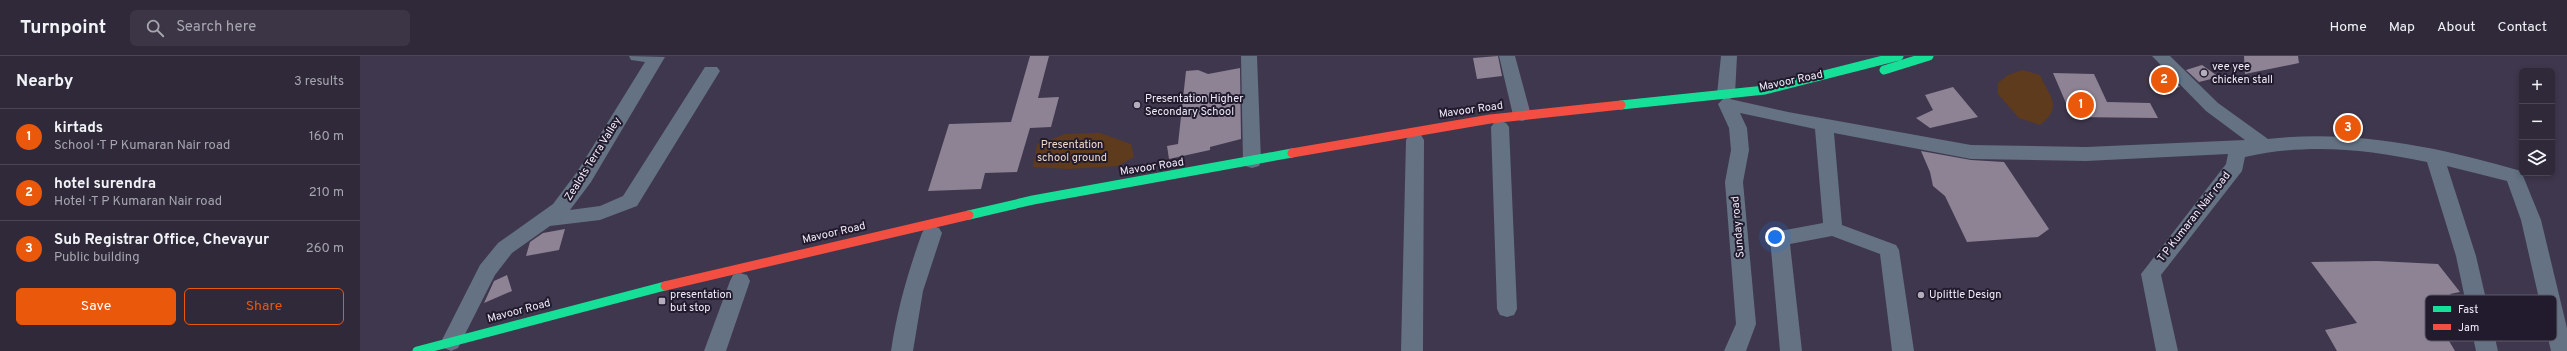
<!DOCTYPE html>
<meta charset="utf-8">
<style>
body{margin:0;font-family:Overpass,sans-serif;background:#3b3545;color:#f1f3f6}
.controls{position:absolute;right:12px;top:12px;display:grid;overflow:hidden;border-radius:6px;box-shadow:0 2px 6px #0003}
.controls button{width:36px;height:36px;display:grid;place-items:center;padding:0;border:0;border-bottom:1px solid #4a4554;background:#2f293a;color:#f1f3f6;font:20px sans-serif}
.you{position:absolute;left:1415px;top:181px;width:14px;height:14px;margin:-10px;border:3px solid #fff;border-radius:50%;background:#1a73e8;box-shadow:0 0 0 6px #1a73e833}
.badge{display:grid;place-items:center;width:26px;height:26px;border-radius:50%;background:#ea580c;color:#fff;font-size:13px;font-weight:700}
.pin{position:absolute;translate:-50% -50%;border:2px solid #fff;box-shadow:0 1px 4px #0006}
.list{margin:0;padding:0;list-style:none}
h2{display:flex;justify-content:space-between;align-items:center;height:52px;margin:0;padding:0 16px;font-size:17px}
h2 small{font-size:13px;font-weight:400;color:#a7a6af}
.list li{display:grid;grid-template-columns:26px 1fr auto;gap:12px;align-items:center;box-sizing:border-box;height:56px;padding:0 16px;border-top:1px solid #4a4554}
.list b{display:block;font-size:15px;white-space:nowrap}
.list p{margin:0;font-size:13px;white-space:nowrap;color:#a7a6af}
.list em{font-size:13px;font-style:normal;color:#a7a6af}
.actions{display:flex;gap:8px;padding:12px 16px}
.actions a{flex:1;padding:9px 0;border:1px solid #ea580c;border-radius:6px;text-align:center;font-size:14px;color:#ea580c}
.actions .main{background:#ea580c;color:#fff}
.icon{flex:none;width:22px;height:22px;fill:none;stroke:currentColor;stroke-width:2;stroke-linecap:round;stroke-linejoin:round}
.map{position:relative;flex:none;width:2207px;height:295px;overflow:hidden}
header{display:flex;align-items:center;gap:24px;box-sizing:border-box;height:56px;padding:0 20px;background:#2f293a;border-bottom:1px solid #4a4554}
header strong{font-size:19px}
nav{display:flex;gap:22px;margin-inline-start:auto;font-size:14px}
.search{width:280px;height:36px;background:#3b3545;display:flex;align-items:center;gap:10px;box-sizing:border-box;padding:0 14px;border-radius:6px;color:#a7a6af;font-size:15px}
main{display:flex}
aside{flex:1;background:#2f293a}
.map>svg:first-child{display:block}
</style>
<header>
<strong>Turnpoint</strong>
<div class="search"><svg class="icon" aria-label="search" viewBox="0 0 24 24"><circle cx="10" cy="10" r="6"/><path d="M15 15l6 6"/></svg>Search here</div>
<nav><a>Home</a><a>Map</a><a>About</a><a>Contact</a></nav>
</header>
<main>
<aside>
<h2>Nearby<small>3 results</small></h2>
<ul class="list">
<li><span class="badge">1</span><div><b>kirtads</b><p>School · T P Kumaran Nair road</p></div><em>160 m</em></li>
<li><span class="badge">2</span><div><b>hotel surendra</b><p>Hotel · T P Kumaran Nair road</p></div><em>210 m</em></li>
<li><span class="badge">3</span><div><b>Sub Registrar Office, Chevayur</b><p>Public building</p></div><em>260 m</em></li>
</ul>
<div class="actions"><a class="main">Save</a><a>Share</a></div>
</aside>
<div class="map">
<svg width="2207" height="295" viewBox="0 0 2207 295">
<rect width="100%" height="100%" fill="#3f374d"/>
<path fill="#5f3b1d" d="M1662,14L1680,19C1689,40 1704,50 1680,69L1659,62L1638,38V27L1648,19Z
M740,77L771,88L774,101L758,110L709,113L673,111L677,88L706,78Z"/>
<path fill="#8d8394" d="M670,0H689L678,42L699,41L691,71L670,72L657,116L625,117L621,133L568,135L589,68L651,66Z
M1138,0L1142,20L1117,23L1113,2Z
M1884,0H1938L1939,7L1885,18Z
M1842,9L1859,21L1839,26L1826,14Z
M880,12L881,83L850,91V94L809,103L807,90L818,88L826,15L838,14L848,18Z
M1693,17L1734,18L1747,46L1790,47L1798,62L1712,61Z
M1809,19L1820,31L1807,34L1796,23Z
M1593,31L1618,61L1570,72L1556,62L1573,54L1565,39Z
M1561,95L1611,104L1644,106L1689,173L1678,181L1607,186L1585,140L1573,130L1570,116Z
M205,173L199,194L166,200L170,186L183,177Z
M2018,205L2078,208L2100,236L2090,238L2107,262L2110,272L2082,273L2095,295H1977L1965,274L1997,267L1951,206Z
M147,219L152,235L124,247L134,225Z"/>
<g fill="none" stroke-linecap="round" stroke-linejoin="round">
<path fill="#647283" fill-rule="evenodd" d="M269,0L305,1L231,126L210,154L240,150L263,140L345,11H357L360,15L277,150L240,164L190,170L152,197L135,219L98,292L91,295L84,292L81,286L120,209L138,187L193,148L217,116L285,6L271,4Z
M881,0H897L901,105L899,110L892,112L885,110L883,105Z
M1139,0H1155L1171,59L1168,63L1162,65L1156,63L1153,59Z
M1361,0H1377L1375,38L1370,43L1428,56L1611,89L1726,91L1885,84L1846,55L1792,0H1810L1858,47L1908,83C1993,73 2079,91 2161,115L2181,164L2207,272V295H2191L2161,164L2147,125L2087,110L2116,200L2138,295H2116L2096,200L2067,106C2004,93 1949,87 1885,101L1882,115L1801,219L1818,295H1796L1781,218L1866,108L1868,98L1726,105L1611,103L1474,77L1482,169L1536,189L1539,194L1554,295H1532L1520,198L1472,180L1430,188L1442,295H1420L1410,182L1413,177L1420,175L1463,167L1455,73L1380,57L1387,72L1389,94L1383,126L1396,268L1386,295H1364L1376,268L1365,126L1371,94L1369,72L1358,48L1363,43L1357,38Z
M1140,65L1146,67L1149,71L1157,253L1154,259L1147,261L1140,259L1137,253L1131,71L1134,67Z
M1055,78L1061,79L1064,84L1063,295H1041L1046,84L1049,79Z
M572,170L579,172L582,177L563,235L553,295H531C537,254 548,216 562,177L565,172Z
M380,217L387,219L390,225L366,295H344L370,225L373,219Z"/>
<path stroke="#16e098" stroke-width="9" d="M1524,14L1569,0
M1261,49L1405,34L1539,0
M609,159L673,144L932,97
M57,295L305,230"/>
<path stroke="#f24e42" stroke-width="9" d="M932,97L1130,63L1261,49
M305,230L609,159"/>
</g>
<g fill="#b3adbe" stroke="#211b2d" stroke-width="1.5">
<circle cx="1844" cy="17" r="4"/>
<circle cx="777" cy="49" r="4"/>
<circle cx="1561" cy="239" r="4"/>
<rect x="298" y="241" width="8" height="8" rx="2"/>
</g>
<g text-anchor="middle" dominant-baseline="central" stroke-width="4" stroke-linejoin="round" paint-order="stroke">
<g font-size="11" fill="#f1ecfb" stroke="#211b2d" text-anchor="start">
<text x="1852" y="11">vee yee<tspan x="1852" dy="13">chicken stall</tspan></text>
<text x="785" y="43">Presentation Higher<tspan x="785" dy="13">Secondary School</tspan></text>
<text x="310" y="239">presentation<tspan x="310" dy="13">but stop</tspan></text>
<text x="1569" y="239">Uplittle Design</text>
</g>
<g font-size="11" fill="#f1ecfb" stroke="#211b2d">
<text transform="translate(1431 25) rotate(-12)">Mavoor Road</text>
<text transform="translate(1111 54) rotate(-8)">Mavoor Road</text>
<text transform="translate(233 103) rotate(-58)">Zealots Terra Valley</text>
<text transform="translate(792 111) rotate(-9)">Mavoor Road</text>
<text transform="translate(1834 161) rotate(-52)">T P Kumaran Nair road</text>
<text transform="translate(1378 171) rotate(-95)">Sunday road</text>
<text transform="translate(474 177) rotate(-13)">Mavoor Road</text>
<text transform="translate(159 255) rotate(-15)">Mavoor Road</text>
</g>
<g font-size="11" fill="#eed7c4" stroke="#211b2d">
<text x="712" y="89">Presentation<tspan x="712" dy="13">school ground</tspan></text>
</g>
</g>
<rect x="2065" y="239" width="132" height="46" rx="6" fill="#211b2d" stroke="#5f5a6b" stroke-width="1"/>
<rect x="2073" y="250" width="18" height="6" fill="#16e098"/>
<rect x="2073" y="268" width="18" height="6" fill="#f24e42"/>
<g font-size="11" fill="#f1ecfb">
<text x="2098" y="257">Fast</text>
<text x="2098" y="275">Jam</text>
</g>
</svg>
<div class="controls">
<button>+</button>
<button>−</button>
<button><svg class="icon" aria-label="layers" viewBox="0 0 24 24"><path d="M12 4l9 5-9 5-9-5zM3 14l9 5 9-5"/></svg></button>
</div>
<div class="you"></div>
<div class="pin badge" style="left:1721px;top:49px">1</div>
<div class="pin badge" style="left:1804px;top:24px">2</div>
<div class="pin badge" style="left:1988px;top:72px">3</div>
</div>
</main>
